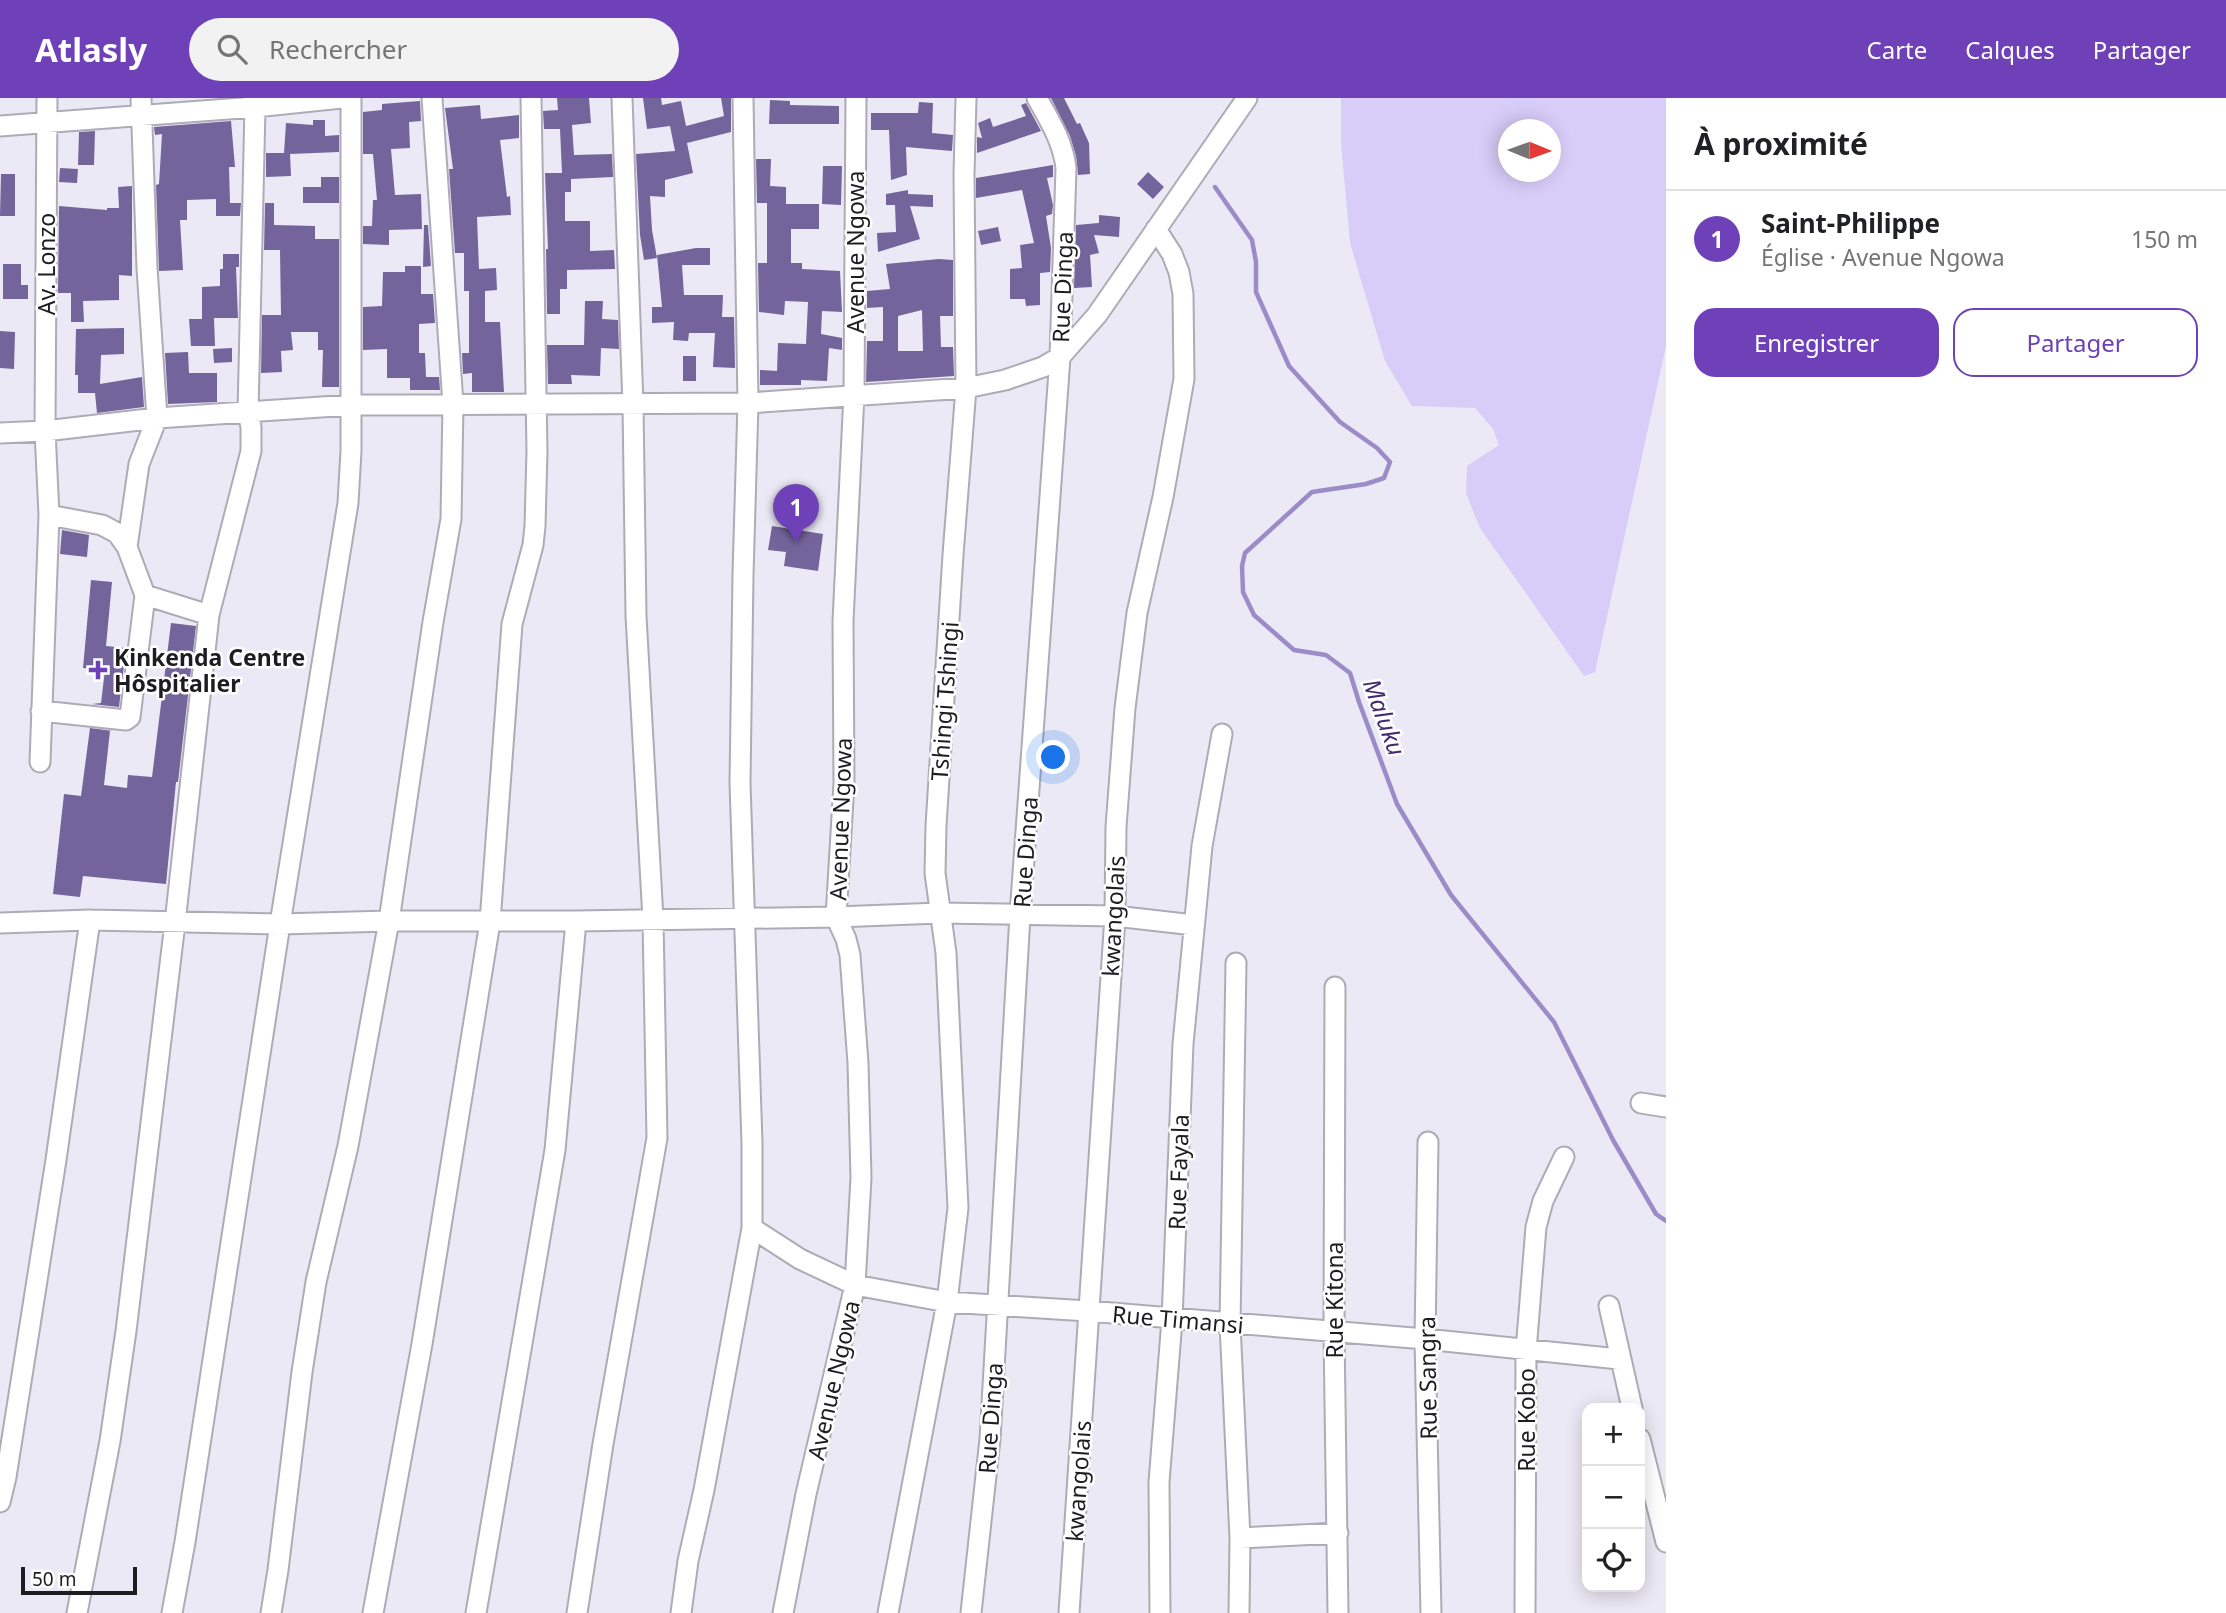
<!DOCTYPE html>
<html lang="fr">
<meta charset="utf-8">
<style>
body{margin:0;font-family:"Noto Sans",sans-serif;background:#f2f2f2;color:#202124}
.controls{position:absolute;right:21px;bottom:21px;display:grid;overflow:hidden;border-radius:14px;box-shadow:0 4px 18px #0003}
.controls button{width:63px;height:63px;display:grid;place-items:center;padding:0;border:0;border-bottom:2px solid #e0e0e0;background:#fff;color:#202124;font:35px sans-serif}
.compass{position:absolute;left:1498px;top:21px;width:63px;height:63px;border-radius:50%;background:#fff;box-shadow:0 4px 18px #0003;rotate:91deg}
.scale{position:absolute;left:21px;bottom:18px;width:116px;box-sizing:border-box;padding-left:7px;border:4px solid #1d1c21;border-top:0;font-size:19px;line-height:24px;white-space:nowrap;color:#1d1c21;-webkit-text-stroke:5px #fff;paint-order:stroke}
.you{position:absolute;left:1054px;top:660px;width:24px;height:24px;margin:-18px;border:5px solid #fff;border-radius:50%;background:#1a73e8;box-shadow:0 0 0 10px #1a73e833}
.badge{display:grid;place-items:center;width:46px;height:46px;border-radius:50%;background:#6e41b9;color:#fff;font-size:23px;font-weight:700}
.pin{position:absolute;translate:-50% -58px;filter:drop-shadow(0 2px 4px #0008)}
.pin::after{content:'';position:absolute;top:37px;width:24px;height:21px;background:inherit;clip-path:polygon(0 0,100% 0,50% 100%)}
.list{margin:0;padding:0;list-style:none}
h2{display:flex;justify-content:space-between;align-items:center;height:91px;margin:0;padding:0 28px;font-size:30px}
h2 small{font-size:23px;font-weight:400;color:#757577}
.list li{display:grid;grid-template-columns:46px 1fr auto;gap:21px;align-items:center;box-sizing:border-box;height:98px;padding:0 28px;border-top:2px solid #e0e0e0}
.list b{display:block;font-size:26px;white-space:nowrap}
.list p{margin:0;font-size:23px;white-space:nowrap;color:#757577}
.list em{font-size:23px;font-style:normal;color:#757577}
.actions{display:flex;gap:14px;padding:21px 28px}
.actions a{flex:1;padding:16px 0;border:2px solid #6e41b9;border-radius:21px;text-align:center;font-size:24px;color:#6e41b9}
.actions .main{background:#6e41b9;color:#fff}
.icon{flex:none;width:38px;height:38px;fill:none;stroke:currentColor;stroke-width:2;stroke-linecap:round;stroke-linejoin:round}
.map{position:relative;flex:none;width:1666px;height:1515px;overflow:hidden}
header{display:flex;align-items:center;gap:42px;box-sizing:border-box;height:98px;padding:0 35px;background:#6e41b9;color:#fff}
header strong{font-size:33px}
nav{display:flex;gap:38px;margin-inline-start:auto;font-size:24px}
.search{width:490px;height:63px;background:#f2f2f2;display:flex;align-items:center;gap:18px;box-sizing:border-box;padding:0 24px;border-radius:38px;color:#757577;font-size:26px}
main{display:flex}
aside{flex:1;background:#fff}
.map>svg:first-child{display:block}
</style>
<header>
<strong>Atlasly</strong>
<div class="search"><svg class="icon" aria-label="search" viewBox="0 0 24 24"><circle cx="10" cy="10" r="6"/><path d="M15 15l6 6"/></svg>Rechercher</div>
<nav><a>Carte</a><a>Calques</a><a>Partager</a></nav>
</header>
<main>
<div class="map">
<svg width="1666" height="1515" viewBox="0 0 1666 1515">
<rect width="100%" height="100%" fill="#ece9f6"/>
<path fill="#d7cdf8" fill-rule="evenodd" d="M1341,0H1666V248L1595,574L1584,578L1480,430L1466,395L1467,368L1499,347L1493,331L1475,310L1412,308L1385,263L1350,145L1341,45ZM1508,32H1550V74H1508Z"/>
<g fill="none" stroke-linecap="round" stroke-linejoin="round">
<path stroke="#9b8cc7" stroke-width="4.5" d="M1215,89L1252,142L1256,164V194L1289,268L1340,324L1377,350L1390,364L1384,380L1366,386L1312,394L1245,455L1242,468L1243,494L1254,517L1294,552L1326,557L1350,575L1359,604L1397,706L1451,797L1554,924L1613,1042L1656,1116L1666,1123"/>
</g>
<path fill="#74649c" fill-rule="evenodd" d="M557,0H589L591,25L572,27L574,57L612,56L613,79L571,81V94H565V123H590V153L614,152L615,171L567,172V191H560V216H547L546,151H548L545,75H562L560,31H544L543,13L558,12Z
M643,0H661L662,7L681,3L686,28L724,18L721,0H731V34L687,45L693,75L665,82V99L650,98L652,132L657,160L644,162L640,137L636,56L675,53L670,28L647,31Z
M1051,0H1064L1077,26L1080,25L1089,45L1090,76L1078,77L1076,58L1070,38Z
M770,2L790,3V7L839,8V26H769Z
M420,3L421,23L409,24L410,50L391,51L395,97L421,96L422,131L389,132V147L363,146V128H372L373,102H377L373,56H363V14L382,12V6Z
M919,4L933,5L932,35L953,37L952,53L906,49L907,77L891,82L889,32H871V15H918Z
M1026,5L1041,33L977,55V39L982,40L978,25L990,20L993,29L1026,18L1021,7Z
M480,7L481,21L519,17V40L500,42L507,99L510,98L511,117L477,119L479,171L496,170L497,192L485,193V224H500L504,294H472V275L463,276L462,255H469V193H464V155H455L449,71H453L445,10Z
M313,22H325V38L339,37V54L290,56L291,78L266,79V55H284L286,25L313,27Z
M231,23L235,69H229L230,105H241L240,118H216V101L187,102V122H180L183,172L159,173L156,87L159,86L162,36L155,37L154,29Z
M95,33L94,67H78L79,34Z
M756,61H771L770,88L786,89V106H819V131H791V165H802V171L840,173L842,214L822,213L821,236L842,240V252L829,250L827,283L801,282V287H760V272L777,273L778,245L806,246L808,204L785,203L784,217L759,214L758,165H767V105H757Z
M1053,67V79L1047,80L1053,107L1052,116L1046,118L1051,150L1050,174L1040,175V207L1026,208L1025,201H1010V171L1022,170L1020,147L1034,145L1022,92L976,100V80Z
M823,68H842L841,107L822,106Z
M60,70L78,71L77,85L59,84Z
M1148,74L1164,89L1153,101L1137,86Z
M1,76H15V118H0Z
M321,79H339V105H303V89H321Z
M132,88V178L119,177V202L83,203L84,224H71V195H58L59,108L107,112V110H119L118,89Z
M908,92V96L933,97V109L910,108L920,141L878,154L877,135L896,134L895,107H886V96Z
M265,105H274V127L315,128V141H339V289H322L323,252H318V234H291L293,252L281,253L282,274L261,275L262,217H281L280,152H264Z
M1099,117L1120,119L1119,139L1094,137L1099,155L1090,157L1092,189L1074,190L1076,127L1099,125Z
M424,127H428L431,168L423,169Z
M998,129L1001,143L981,147L978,133Z
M696,150H710V167H682L684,197H723L722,219H734L735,270L713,269L715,235H689L688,243L673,242L674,224L652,225V209H662L657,157Z
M223,156H239V169H236L238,220H214L215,248H191L189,221H202V189L220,188V171H223Z
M939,161L953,162V218H940L941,249H953L954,278L866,284L867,243H883V209L867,210V193L890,191L886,166ZM922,212L923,253H898V218Z
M3,166H21V187H28V201H3Z
M405,168H421V196H433L435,225L419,226V255H425L426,279H439L440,292H410V280H387V251L363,252V209L382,208L383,174H405Z
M585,203H603L602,221L618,222L619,251L601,250L600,278L571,277L572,286H548L547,247H584Z
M124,230V256L101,257L100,286L142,279L144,309L97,315L95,295H78V277H75L76,231Z
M0,233L15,234L14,271L0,270Z
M232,250V264L214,265L213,251Z
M188,254L189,275H217V304L168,306L165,255Z
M683,258H696V283H683Z
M772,428L823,436L818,473L784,468L786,454L768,452Z
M62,432L89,437L87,459L60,456Z
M91,482L112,484L106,548L126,550L119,609L92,606L101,605L105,572L83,570Z
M171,525L196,528L178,684H176L166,786L83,778L80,799L53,796L64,696L81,698L90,630L113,633H110L104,687L127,690L128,677L152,679Z"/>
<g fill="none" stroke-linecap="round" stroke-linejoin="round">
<defs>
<path id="minor" d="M0,28L255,9L342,0
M0,335L45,333L157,320L351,307L748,305L966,290L1005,282L1043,269L1060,259L1097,217L1247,0
M127,449L139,366L157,320L147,170L141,0
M145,497L209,517
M41,613L126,622L130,619L145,497L127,449L117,435L102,427L49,417
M40,664L49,417L45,333L47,0
M0,825L90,822L280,826L389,823H576L836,819L940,815L1115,818L1194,827
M1236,865L1230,1226L1240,1440L1239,1515
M1335,889L1334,1234L1338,1515
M1641,1005L1666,1009
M1428,1044L1425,1241L1431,1515
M752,1130L800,1161L855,1187L947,1204L1088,1213L1425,1241L1619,1261
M1609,1208L1632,1310
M1640,1341L1666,1444
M0,1404L6,1379L56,1062L90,822
M1240,1440L1338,1435
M77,1515L110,1343L126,1233L175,825L209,517L251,353V329L248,315L255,9L253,0
M172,1515L185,1444L280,826L348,405L351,353V0
M271,1515L278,1472L302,1274L316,1184L348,1048L389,823L433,524L451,421L453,306L432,0
M373,1515L422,1246L490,824L512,526L533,447L535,428L537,353L531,0
M476,1515L555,1052L576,823
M577,1515L603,1346L657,1040L653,821L636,518L633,307L622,0
M681,1515L688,1463L704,1392L752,1130V1045L740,685L743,477L748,305L743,0
M783,1515L806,1396L855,1187L861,1080L858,965L850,857L846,841L836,819L844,685L843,523L854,296L856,0
M888,1515L947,1204L958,1110L946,855L935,775L936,728L953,457L966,290L964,76L966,0
M971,1515L990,1341L1020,817L1060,259L1066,70C1063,44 1050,23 1037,0
M1069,1515L1115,818L1116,729L1125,610L1137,515L1163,399L1184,281L1183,196L1179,174L1172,156L1156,131
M1160,1515L1159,1384L1172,1222L1183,946L1202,748L1222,636
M1525,1515L1526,1253L1536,1129L1543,1103L1564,1059"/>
</defs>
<use href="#minor" stroke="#aeabb7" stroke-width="23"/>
<use href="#minor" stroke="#fff" stroke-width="19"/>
</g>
<path fill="#6e41b9" stroke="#fff" stroke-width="2.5" d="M94.5 561.5h7v7h7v7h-7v7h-7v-7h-7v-7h7z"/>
<g text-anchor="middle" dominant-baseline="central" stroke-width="5" stroke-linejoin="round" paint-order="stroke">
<g font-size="23" fill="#1d1c21" stroke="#fff">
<text transform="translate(855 154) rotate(-90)">Avenue Ngowa</text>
<text transform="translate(46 166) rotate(-90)">Av. Lonzo</text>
<text transform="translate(1062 189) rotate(-88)">Rue Dinga</text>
<text transform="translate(944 603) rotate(-86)">Tshingi Tshingi</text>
<text transform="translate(840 721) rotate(-88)">Avenue Ngowa</text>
<text transform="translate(1025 754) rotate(-86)">Rue Dinga</text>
<text transform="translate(1113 818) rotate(-87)">kwangolais</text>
<text transform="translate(1178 1074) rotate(-88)">Rue Fayala</text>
<text transform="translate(1334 1202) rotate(-90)">Rue Kitona</text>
<text transform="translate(1178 1221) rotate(5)">Rue Timansi</text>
<text transform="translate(1427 1280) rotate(-91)">Rue Sangra</text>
<text transform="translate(833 1282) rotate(-77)">Avenue Ngowa</text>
<text transform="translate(990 1320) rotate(-86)">Rue Dinga</text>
<text transform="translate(1526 1322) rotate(-90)">Rue Kobo</text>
<text transform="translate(1078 1383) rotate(-86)">kwangolais</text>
</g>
<g font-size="23" font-weight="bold" fill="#1d1c21" stroke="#fff" text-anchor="start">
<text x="114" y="559">Kinkenda Centre<tspan x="114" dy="26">Hôspitalier</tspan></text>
</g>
<g font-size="24" font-style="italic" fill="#432a70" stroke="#fff">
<text transform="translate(1385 619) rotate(70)">Maluku</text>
</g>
</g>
</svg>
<div class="controls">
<button>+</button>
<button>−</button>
<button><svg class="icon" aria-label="locate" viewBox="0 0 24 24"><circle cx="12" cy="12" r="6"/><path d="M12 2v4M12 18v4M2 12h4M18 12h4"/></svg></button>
</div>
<svg class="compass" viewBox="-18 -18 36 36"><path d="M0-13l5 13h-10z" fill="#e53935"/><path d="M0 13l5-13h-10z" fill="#757577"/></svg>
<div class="scale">50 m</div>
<div class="you"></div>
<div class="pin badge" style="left:796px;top:444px">1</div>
</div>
<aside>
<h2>À proximité<small></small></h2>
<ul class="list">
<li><span class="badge">1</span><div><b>Saint-Philippe</b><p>Église · Avenue Ngowa</p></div><em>150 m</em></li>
</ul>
<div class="actions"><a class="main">Enregistrer</a><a>Partager</a></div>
</aside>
</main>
